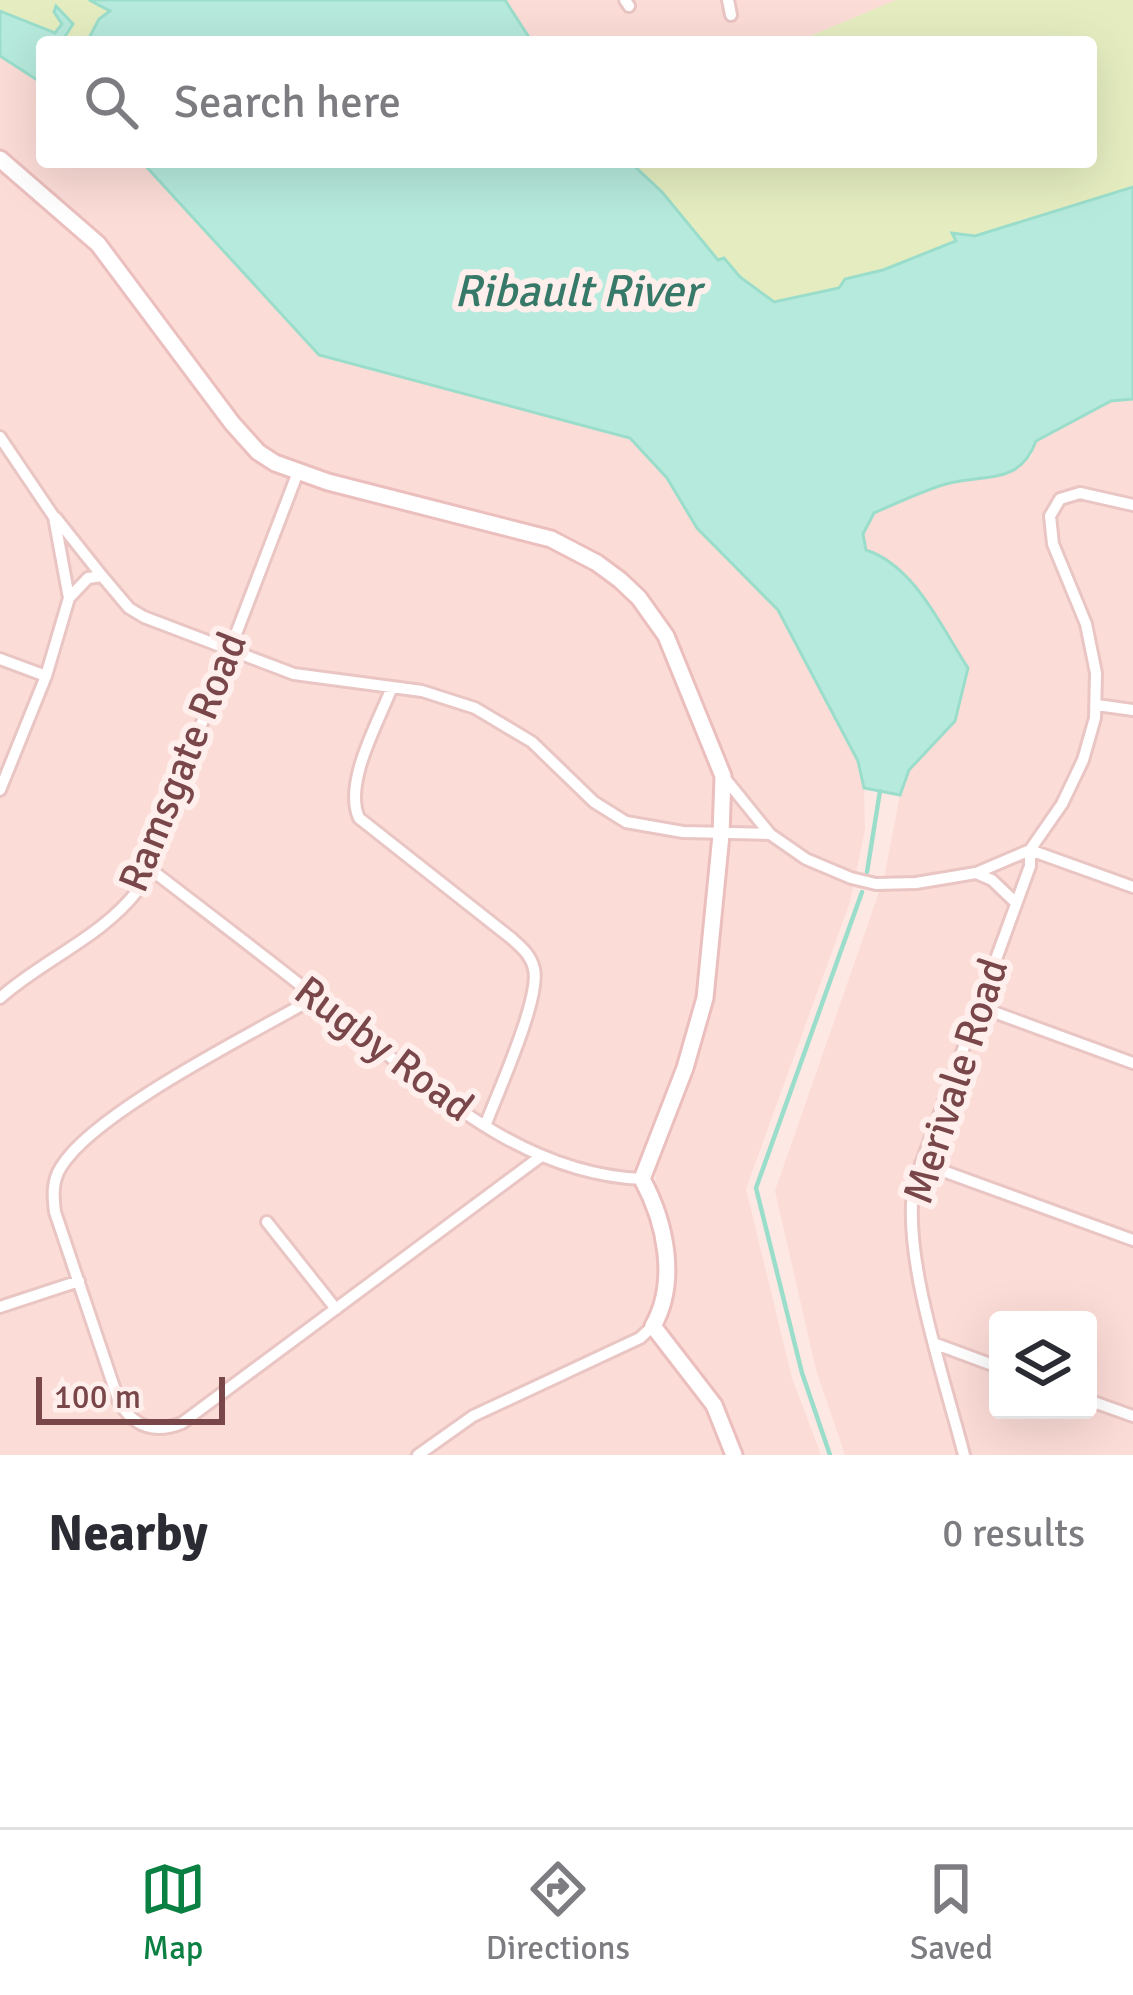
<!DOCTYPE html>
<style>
body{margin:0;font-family:Signika,sans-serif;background:#f2f2f3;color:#2b2b33}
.controls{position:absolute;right:36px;bottom:36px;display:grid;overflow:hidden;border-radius:12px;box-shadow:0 12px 48px #0002}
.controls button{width:108px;height:108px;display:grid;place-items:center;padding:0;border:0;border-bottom:3px solid #e1e1e2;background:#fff;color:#2b2b33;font:60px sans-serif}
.scale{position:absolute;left:36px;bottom:30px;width:189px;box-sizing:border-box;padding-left:12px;border:6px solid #79464a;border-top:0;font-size:33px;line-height:42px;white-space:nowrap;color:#79464a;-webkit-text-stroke:9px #ffefec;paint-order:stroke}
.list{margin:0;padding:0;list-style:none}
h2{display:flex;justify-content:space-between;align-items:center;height:156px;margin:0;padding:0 48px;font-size:51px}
h2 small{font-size:39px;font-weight:400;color:#7c7c81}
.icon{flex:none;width:66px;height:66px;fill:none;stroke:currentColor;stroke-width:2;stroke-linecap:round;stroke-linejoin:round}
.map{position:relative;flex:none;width:1133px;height:1455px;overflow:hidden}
.search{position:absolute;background:#fff;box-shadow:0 12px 48px #0002;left:36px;right:36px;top:36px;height:132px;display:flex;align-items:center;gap:30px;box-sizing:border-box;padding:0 42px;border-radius:12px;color:#7c7c81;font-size:45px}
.sheet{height:372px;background:#fff}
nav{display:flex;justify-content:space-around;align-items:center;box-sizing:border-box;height:168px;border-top:3px solid #e1e1e2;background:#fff;font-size:33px;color:#7c7c81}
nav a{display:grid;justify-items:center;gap:6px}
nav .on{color:#0b8043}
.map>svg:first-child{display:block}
</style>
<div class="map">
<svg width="1133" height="1455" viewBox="0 0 1133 1455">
<rect width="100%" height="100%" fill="#fee8e3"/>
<path fill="#fcdcd7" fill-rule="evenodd" d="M505,0H896L796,42H532Z
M0,56L42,83V162H142L319,355L630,438L667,478L697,528L778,610L858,761L864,788L865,830L850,902L746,1189L792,1378L821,1455H741L722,1403L665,1326L675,1275L655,1191L656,1159L696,1052L731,826L733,777L668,625L651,603L564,539L500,518L332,477L275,455L258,444L104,241L0,151Z
M0,166L80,234L260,461L290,478L552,546L617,584L643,611L660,637L713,776L714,857L704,978L690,1035L645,1158L637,1168L662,1274L652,1317L645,1326L705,1405L716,1423L726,1455H0Z
M1133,399V1455H845L816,1370L775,1191L884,878L900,795L909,770L863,534L874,513L949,483L1031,457L1036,442L1111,401ZM998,1320H1088V1410H998Z"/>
<path fill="#e5edc0" d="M0,0H89L110,11L99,19L87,42L64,38L62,24L55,33L0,11Z
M896,0H1133V187L975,236L953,233L957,241L883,270L845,279L839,288L774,302L740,277L725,258L718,261L662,192L630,162H1091V42H796Z"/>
<path fill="#b6eadc" stroke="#9bddcb" stroke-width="3" d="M89,0H505L532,42H87L99,19L110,11Z
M56,6L73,24L64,38L70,42H42V83L0,56V11L55,33L62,24L54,12Z
M142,162H630L662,192L718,260L724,258L740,277L774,302L839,288L845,279L883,270L956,241L952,233L975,236L1133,187V399L1111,401L1036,441C1019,487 983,473 946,484C922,491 897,503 874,513L863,534L866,550C915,566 941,627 968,668L955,721L909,770L900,795L864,788L858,761L778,610L697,528L667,478L630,438L319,355Z"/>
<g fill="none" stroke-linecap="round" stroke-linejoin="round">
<path stroke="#9bddcb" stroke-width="4.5" d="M867,872L880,791
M830,1455L802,1373L756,1188L862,892"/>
<defs>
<path id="street" d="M625,0L629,6
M728,0L731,15
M0,437L54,517L69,598L88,578L102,576L129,608L144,617L294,674L422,691L475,708L532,742L594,802L626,822L683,832L770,834L806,859L851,878L876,884L916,883L976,873L1030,850L1062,804L1083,760L1095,718L1096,673L1086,624L1053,544L1050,516L1060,499L1080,493L1133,505
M56,518L102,576
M0,659L46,676
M392,687C379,721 343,783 359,818L511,938C521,947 531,955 534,969C541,998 497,1094 485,1126
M1097,705L1133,710
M723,776L770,834
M0,790L46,676L69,598
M149,868C210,915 272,962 332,1010C425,1083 518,1174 642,1179
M976,873L992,880L1015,902
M316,997C255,1032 94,1112 61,1167C52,1181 53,1196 55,1212L119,1402C134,1427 154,1434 182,1423L540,1157
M0,998C44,959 102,937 138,890L298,472
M980,1007L1133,1063
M921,1163L1133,1240
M267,1222L336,1309
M0,1307L79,1281
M936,1344L998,1367
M1088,1400L1133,1416
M418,1455L473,1416L640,1338L653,1326
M964,1455C946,1383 899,1249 915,1181L1030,866V850L1133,887"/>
<path id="secondary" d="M0,159L98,244L232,423L258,452L275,463L328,482L551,539L597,563L620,580L639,598L666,636L723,776L721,835L705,998L685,1068L642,1179C666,1223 678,1282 653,1326L714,1405L734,1455"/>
</defs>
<use href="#street" stroke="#e9c5c3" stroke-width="16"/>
<use href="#secondary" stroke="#ebbfbd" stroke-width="21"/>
<use href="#street" stroke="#fff" stroke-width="10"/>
<use href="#secondary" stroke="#fff" stroke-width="15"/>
</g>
<g text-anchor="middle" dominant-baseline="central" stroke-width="12" stroke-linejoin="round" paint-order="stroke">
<g font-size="42" fill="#79464a" stroke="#ffefec">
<text transform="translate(183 762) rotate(-68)">Ramsgate Road</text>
<text transform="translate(384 1049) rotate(37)">Rugby Road</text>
<text transform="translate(956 1081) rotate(-72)">Merivale Road</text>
</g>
<g font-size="45" font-style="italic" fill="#367968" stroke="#ffefec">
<text x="577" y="291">Ribault River</text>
</g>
</g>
</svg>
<div class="controls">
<button><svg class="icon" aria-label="layers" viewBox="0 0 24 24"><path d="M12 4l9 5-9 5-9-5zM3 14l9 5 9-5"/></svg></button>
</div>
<div class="scale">100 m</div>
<div class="search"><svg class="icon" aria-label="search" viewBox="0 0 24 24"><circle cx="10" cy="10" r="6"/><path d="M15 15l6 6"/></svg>Search here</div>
</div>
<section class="sheet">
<h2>Nearby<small>0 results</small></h2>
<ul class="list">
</ul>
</section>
<nav>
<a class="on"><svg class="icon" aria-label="map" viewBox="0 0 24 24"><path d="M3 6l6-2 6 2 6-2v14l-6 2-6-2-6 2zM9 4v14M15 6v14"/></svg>Map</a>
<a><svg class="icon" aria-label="directions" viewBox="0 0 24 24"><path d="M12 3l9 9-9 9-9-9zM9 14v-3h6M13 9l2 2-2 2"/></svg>Directions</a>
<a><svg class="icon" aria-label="saved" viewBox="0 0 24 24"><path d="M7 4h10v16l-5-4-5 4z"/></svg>Saved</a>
</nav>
